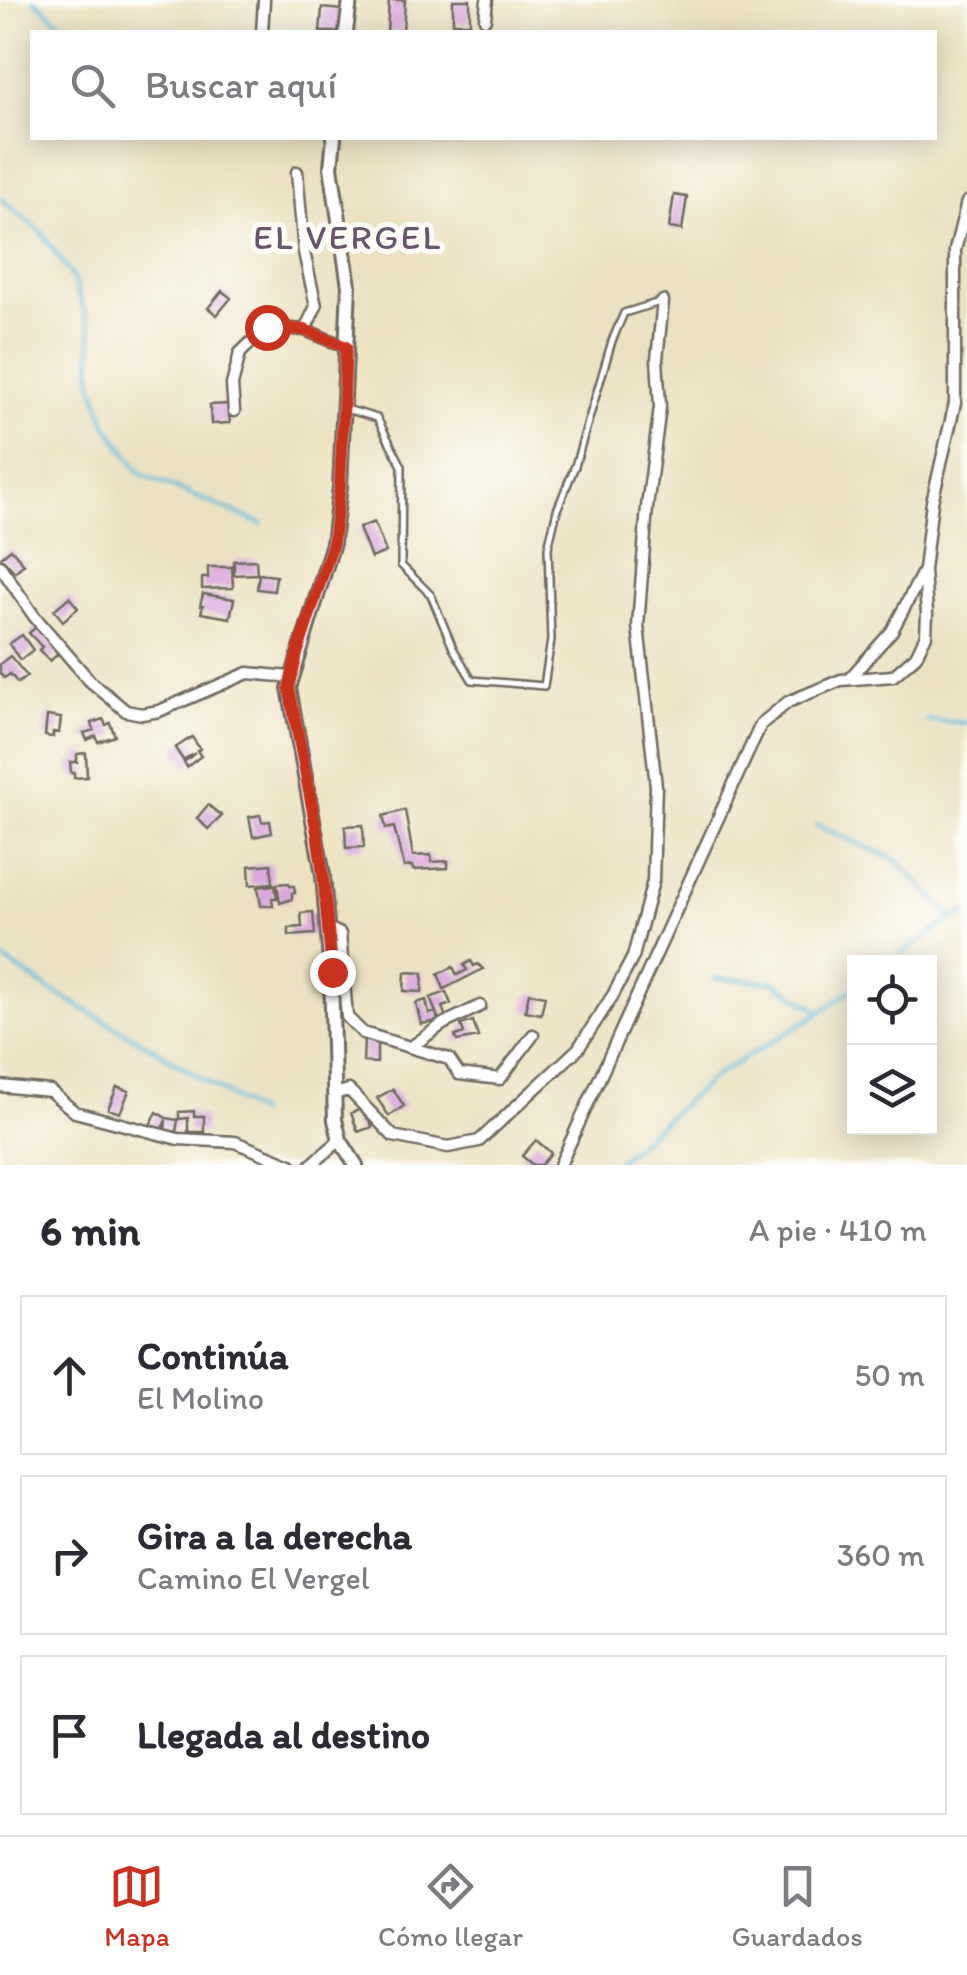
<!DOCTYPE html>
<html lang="es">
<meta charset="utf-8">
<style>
body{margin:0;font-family:Itim,sans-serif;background:#f2f2f3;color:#2b2b33}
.controls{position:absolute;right:30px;bottom:30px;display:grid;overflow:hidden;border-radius:0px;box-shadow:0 5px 25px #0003}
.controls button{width:90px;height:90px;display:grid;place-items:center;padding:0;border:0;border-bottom:2px solid #e1e1e2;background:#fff;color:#2b2b33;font:50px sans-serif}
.stop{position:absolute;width:30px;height:30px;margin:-22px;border:8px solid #c8321e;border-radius:50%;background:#fff}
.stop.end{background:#c8321e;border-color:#fff;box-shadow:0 2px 10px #0008}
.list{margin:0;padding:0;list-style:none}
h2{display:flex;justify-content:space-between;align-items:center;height:130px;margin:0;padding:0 40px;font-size:42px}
h2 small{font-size:32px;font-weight:400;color:#7c7c81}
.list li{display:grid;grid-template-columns:65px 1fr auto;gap:30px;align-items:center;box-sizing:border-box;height:160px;margin:0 20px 20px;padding:0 20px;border:2px solid #e1e1e2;border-radius:0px}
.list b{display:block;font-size:38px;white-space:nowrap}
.list p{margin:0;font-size:32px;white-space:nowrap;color:#7c7c81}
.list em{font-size:32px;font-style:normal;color:#7c7c81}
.icon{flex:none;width:55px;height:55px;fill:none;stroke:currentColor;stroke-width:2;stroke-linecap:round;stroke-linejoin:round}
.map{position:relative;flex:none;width:967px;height:1165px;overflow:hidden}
.search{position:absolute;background:#fff;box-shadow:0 5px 25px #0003;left:30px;right:30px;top:30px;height:110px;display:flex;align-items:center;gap:25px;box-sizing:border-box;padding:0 35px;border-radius:0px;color:#7c7c81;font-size:38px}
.sheet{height:670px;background:#fff}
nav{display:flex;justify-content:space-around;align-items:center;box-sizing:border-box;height:140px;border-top:2px solid #e1e1e2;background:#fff;font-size:28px;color:#7c7c81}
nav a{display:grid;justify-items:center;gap:5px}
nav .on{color:#c8321e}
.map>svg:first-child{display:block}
</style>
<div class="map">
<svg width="967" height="1165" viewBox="0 0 967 1165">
<rect width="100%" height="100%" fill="#fdfcf7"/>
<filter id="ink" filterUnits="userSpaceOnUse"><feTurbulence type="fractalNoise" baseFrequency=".01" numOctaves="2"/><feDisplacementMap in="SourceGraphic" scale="20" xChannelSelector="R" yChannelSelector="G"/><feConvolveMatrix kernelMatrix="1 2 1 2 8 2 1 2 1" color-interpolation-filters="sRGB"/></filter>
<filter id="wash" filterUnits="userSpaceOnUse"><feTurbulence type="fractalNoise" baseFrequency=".0048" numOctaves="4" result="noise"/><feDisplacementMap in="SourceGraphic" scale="40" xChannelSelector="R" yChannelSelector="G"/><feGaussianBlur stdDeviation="2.25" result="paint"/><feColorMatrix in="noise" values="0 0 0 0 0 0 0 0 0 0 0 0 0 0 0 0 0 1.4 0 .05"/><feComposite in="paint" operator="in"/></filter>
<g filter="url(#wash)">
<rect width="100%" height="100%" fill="#ece2c1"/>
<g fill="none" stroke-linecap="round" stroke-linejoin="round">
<path stroke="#5ebcdc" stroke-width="4" d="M34,0L72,32
M0,198L42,233L73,278L91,331L92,380L106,424L141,474L262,524
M927,720L967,723
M816,825L896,860L953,918
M0,957L47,988L151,1047L257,1113
M891,962L953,918L967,913
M715,978L774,982L821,1012
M613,1165L715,1076L821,1012L854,988"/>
</g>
<g id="blocks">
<path fill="#daa7de" d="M389,0H405L403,32H387Z
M453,0H470V23H453Z
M322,8L342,10L340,32H320Z
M674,195L687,197L682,230L669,228Z
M222,291L231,298L217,315L208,308Z
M228,404L230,423L211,424L210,405Z
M374,522L386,552L371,558L359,528Z
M11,549L24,564L15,572L1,557Z
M256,560L257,574L234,575V561Z
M208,567H232L233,588L202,589V578H208Z
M259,574L276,576L274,591L257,589Z
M203,594L234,599L230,618L201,613L203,606H200Z
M69,597L78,608L63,621L54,610Z
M36,627L58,650L56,652L58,654L50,661L39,650L42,647L29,633Z
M22,635L33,650L20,660L9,644Z
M10,656L27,676L18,683L10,674L4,678L0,673V664Z
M47,716L61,718L59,733L53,732V737L45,736Z
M103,719L106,725L110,723L115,736L98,742L96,736L87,740L84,733L94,730L92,723Z
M192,737L200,749L197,751L201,756L187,767L184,762L195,753L183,760L175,748Z
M86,753L87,777L74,778V773H71L70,762H77V754Z
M208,805L222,816L208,829L197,818Z
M405,810L413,856L431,855V862L448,861V868L413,870L412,866L404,867L394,827L386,829L383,816Z
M260,815L262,822L270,821L272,833L253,837L249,817Z
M363,825L364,847L346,848L345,826Z
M271,864L273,883L250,885L249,866Z
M289,883L290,886H294L295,893H292V899L280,903L277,884Z
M275,885L277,898H272L273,906H261L258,887Z
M313,912L315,934L289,936V928L302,927L301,913Z
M471,961L474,966L478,964L483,969L444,989L438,974L453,967L457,975L467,970L464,965Z
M405,972L423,973L422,992L404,991Z
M446,992L451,1004L442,1007L446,1017L439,1020L430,998Z
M529,993L545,996L541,1014L525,1011Z
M426,1000L429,1014L436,1012L438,1021L421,1024L416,1003Z
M473,1021L478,1037L457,1041L455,1036L464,1033L461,1025Z
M364,1040H377V1063L363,1062Z
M117,1087L129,1091L120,1113L108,1109Z
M393,1089L404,1106L389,1116L377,1098Z
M364,1108L372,1127L358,1132L351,1113Z
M194,1111V1116H204V1132H188V1118L179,1119V1112Z
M157,1112L166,1118L178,1120L176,1132L165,1130L166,1120L161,1130L150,1125Z
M536,1140L551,1153L541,1165H533L522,1156Z"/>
</g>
</g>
<g filter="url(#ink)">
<use href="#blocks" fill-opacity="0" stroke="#6f6b60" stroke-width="2.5"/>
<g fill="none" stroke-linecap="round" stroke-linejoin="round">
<defs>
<path id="service" d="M346,409L377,418L402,466L401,565L431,595L453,648L472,680L544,686L551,640L548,548L557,510L575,466L612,341L624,313L660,302"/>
<path id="minor" d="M485,19L487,0
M262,32L264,0
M297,172L304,252L316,306L305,330L346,347
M234,411L232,385L240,353L267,327L305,330
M0,566L34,616L90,681L126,711L142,714L159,711L248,673L290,677
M849,679L892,631L924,570
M328,928L340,934L347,1017L363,1033L449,1059L459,1074L500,1079L533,1035
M411,1047L443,1024L480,1006
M0,1086L50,1091L75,1112L178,1139L235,1142L291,1165
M334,1094L349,1090L393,1136L448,1147L479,1141L578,1049L613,995L633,957L653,881L656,786L638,626L647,507L660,407L657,359L663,301
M311,1165L340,1140
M560,1165L761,724L788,702L841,680L893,676L916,656L926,635L927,614L924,570L932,502L955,403V250L967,202"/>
<path id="tertiary" d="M346,32L350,0
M334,138L331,167L349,286L340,487L333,543L289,688L323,875L331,973L335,1120L340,1140L356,1165"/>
</defs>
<use href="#service" stroke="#6f6b60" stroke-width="10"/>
<use href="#minor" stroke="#6f6b60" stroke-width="15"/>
<use href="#tertiary" stroke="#6f6b60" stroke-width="18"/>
<use href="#service" stroke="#fff" stroke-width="5"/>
<use href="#minor" stroke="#fff" stroke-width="10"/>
<use href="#tertiary" stroke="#fff" stroke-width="12"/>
</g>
</g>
<g fill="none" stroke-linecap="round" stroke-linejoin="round" filter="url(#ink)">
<path stroke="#c8321e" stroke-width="12" d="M267,327L305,330L346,347L340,486L333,543L297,654L289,688L317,833L323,875L332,972"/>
</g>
<g text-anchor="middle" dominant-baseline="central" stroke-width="10" stroke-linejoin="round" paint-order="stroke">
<g font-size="35" letter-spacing="2.5" fill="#68566a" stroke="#fdfcf7">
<text x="348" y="237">EL VERGEL</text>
</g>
</g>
</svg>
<div class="controls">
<button><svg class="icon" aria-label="locate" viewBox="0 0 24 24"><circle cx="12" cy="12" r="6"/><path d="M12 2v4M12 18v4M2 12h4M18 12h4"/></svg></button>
<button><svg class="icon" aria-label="layers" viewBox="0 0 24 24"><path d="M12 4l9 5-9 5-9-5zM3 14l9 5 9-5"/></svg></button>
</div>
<div class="stop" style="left:267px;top:327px"></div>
<div class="stop end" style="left:332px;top:972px"></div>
<div class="search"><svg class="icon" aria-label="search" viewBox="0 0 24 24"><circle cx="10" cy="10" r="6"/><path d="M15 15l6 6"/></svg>Buscar aquí</div>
</div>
<section class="sheet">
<h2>6 min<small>A pie · 410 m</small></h2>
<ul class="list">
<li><svg class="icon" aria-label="ahead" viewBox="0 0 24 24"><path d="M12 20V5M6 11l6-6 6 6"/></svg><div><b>Continúa</b><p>El Molino</p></div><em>50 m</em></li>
<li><svg class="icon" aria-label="right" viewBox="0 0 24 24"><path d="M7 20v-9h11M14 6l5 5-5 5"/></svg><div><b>Gira a la derecha</b><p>Camino El Vergel</p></div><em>360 m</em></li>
<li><svg class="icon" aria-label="arrive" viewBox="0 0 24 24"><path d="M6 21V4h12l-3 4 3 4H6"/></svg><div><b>Llegada al destino</b></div></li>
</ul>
</section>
<nav>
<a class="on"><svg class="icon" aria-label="map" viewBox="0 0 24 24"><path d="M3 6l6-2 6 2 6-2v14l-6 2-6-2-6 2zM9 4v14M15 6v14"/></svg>Mapa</a>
<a><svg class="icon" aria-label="directions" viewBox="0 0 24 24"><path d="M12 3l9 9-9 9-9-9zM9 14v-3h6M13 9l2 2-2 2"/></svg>Cómo llegar</a>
<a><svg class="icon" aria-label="saved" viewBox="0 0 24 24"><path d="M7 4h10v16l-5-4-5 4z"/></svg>Guardados</a>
</nav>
